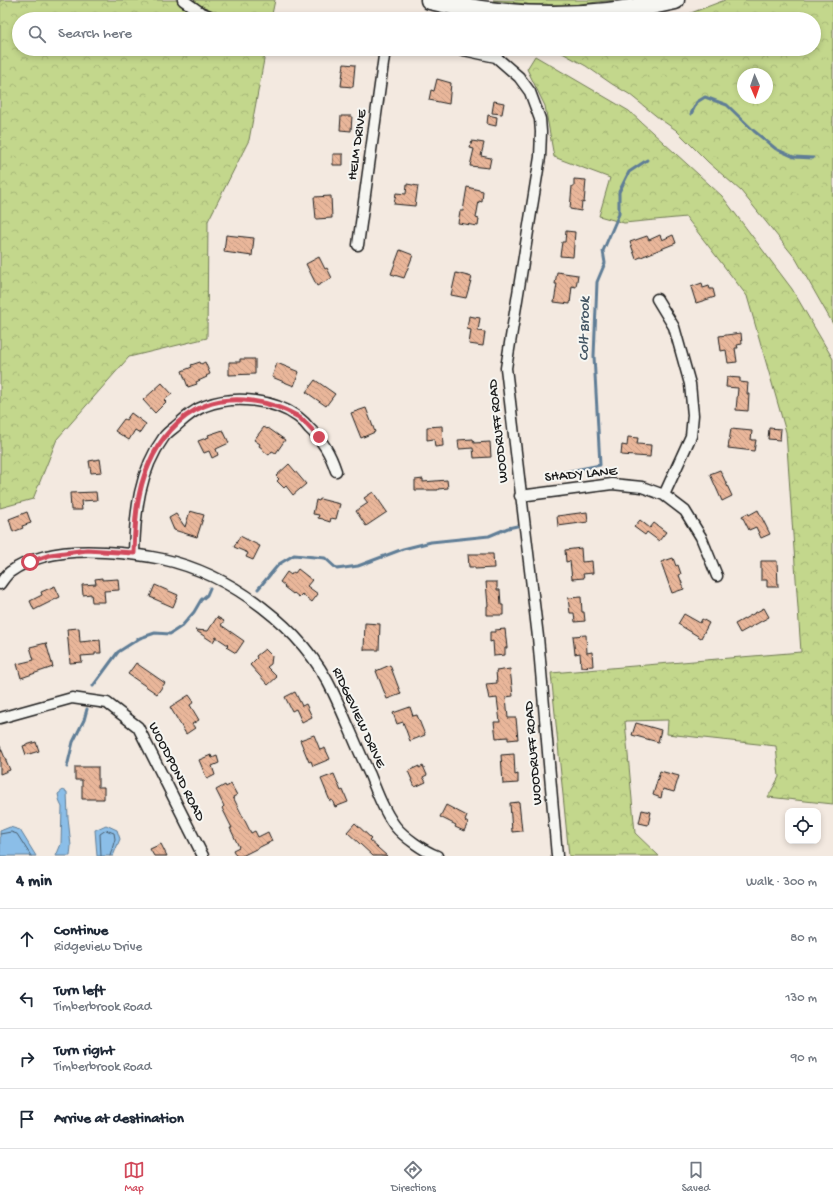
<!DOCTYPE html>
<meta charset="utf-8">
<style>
body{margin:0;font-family:"Gochi Hand",sans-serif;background:#f6f6f7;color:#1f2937}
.controls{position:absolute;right:12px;bottom:12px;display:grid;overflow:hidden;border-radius:8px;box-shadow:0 2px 6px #0003}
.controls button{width:36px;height:36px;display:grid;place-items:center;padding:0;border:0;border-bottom:1px solid #e0e1e3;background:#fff;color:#1f2937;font:20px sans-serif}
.compass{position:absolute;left:737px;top:68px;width:36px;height:36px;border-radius:50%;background:#fff;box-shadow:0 2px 6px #0003;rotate:178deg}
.stop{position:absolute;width:12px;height:12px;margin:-9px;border:3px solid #d1495b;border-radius:50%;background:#fff}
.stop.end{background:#d1495b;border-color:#fff;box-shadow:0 1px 4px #0008}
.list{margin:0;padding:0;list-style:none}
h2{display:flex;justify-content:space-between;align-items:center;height:52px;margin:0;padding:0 16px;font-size:17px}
h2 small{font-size:13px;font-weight:400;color:#747a83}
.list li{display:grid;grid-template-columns:26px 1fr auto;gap:12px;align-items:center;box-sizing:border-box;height:60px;padding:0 16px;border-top:1px solid #e0e1e3}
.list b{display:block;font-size:15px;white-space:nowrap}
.list p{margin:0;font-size:13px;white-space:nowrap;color:#747a83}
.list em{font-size:13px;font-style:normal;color:#747a83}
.icon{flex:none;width:22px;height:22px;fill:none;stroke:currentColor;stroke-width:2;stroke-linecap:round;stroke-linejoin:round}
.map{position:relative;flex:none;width:833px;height:856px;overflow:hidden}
.search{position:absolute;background:#fff;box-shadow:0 2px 6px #0003;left:12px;right:12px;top:12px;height:44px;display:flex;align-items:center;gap:10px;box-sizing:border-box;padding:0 14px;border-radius:22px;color:#747a83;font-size:15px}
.sheet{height:292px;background:#fff}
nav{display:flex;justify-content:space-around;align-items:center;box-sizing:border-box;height:56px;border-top:1px solid #e0e1e3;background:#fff;font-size:11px;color:#747a83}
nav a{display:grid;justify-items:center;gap:2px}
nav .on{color:#d1495b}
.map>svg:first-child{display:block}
</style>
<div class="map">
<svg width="833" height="856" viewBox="0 0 833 856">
<defs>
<pattern id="forest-crowns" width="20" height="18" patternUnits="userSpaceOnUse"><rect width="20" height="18" fill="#c3d78c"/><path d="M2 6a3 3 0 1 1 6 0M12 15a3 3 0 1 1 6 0" fill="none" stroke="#a7b878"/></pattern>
<pattern id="building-back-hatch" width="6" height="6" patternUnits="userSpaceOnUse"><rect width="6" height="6" fill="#e9b69a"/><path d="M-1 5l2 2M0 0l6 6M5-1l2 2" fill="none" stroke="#c79c84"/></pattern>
</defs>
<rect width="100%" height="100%" fill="#f3e9e0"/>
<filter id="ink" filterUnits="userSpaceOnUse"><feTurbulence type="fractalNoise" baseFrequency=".025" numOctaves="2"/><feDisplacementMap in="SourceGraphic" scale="8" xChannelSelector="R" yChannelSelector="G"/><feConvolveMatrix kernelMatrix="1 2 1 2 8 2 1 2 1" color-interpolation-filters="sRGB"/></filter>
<g filter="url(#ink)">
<path fill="url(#forest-crowns)" stroke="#707a54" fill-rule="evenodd" d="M0,0H275L271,19H19V49H266L249,140L208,221L207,338L129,357L57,439L33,499L0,508Z
M493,0H614L573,5H533Z
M725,0H833V324L796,259L741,191L708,162L676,130L660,119L629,94L612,84L586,66L555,49H814V19H670L683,16ZM743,74H767V98H743Z
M535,56L629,111L722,196L792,289L833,359V804L768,797L779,777L776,746L667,734L668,720L625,721L635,833L659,856H569L551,673L801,652L786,432L747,296L686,217L624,223L599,216L610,178L554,157L545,106L527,69Z"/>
<path fill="#8bbee8" stroke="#5f7d96" d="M63,790L67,792L68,818L71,846L70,856H56L61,844L62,807L60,803L58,794Z
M106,825L117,830L120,839L113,856H97L95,830Z
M10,827L20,830L36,856H0V831Z"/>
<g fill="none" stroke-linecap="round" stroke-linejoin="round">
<path stroke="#485d6e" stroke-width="1" d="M0,834L11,832L17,834L31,856
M101,856L100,834L106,830L114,833L115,839L110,856"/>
<path stroke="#5f7d96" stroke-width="3" d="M691,114L697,102L705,97L727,105L754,131L776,149L794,157L813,158
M550,475L600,465L594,356L597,282L605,263L603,251L619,214V192L629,172L647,160
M258,589L279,564L294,555L325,558L337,569L358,566L403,549L431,542L489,536L508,528L517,526
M93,686L118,652L140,638L155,633L170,634L182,626L194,612L201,600L207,595L210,588
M67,767L73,742L84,720L87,709"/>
</g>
<path fill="url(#building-back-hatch)" stroke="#1c1c1c" d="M344,64L355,65L353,87L341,86Z
M437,79L451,83L449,104L429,100L431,90L434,91Z
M494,101L504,103L502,114L492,113Z
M488,115L497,117L496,126L487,124Z
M341,116H352L351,131L340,130Z
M472,141L484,143L481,156L491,158L489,168L470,166L474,149L470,148Z
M333,154H343V165H333Z
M574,179L586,180L584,203L582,202L581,211L570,209L572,186H574Z
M407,184L418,186L415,206L394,204L396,193L406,194Z
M467,187L483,191L482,202L479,201L476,218L479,219L478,226L458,223L460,211H463Z
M331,196L332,218L316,219L314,197Z
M566,231L575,232L573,257L560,256L562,242H565Z
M226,235L254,238L252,256L224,252Z
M660,235L662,240L673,235L676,243L636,259L630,242L647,236L649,240Z
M400,250L413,255L404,278L391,274Z
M319,257L325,269L327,268L332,278L317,286L306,264Z
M557,272L578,275L576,287L572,286L570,304L554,302L557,284H555Z
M456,273L472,277L466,298L451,295Z
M702,283L703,288L709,286L710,289H713L715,297L696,303L691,287Z
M469,316L480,318L478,331L485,332L483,346L469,344L471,330L467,329Z
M741,333L742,344L737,345L738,348H735L737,362L728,363L726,350L721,351L719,336Z
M240,359H255V374L229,375V362H240Z
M200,362L201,364L205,362L210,374L206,376L207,377L196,382L197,384L188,387L182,371L192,367L191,365Z
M277,363L299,372L294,386L272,377Z
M727,377L740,378V382L748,383L747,394H749L748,411L736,410L738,388L726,387Z
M315,380L335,394L326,406L306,392Z
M162,383L172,394L164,400L166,402L155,413L143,400Z
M366,408L375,432L361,438L351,413Z
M131,413L146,424L140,433L135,430L129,440L115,431L124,419L126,420Z
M442,426L443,446L435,447L434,439L427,440V427Z
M264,427L267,429L268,428L285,440L276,453L272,451L269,455L262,450L263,449L259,446L260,444L254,440Z
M769,428L781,429L780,440L768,439Z
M731,429L752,431L751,440H756L754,451L728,448Z
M223,430L229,443L216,449L218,455L212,458L209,451L204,453L198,441L209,437L208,435Z
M628,437L638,438L637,444L651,445L650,457L621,455L622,445L627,446Z
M473,439L474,443L490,442L491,457L474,458L473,448L459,449L458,440Z
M100,459L102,472L91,473L89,461Z
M289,464L306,484L293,495L286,486L284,488L277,481L279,479L276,476Z
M720,470L732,496L722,501L710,474Z
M423,479V482L447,480L448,488L438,489V490H415V480Z
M96,492L97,500L81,501L82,510H71L70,493Z
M373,492L387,512L366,526L356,511L368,503L364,498Z
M320,499L340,504L336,519L331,518L330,522L324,520L323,519L318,518L319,515L313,514L316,500L319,501Z
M758,510L770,534L761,538L756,527L749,530L742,516L748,513L749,515Z
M190,511L204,515L197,537L174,530L169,518L176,514L185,527Z
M27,512L31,523L22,526L23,528L13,532L9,519Z
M587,512L588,522L558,526L557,516Z
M640,520L650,528L654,523L666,532L659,541L647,532L645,535L634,527Z
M240,536L260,546L253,560L246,557L248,553L234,547Z
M581,548L582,562L592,561L593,573L583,574L584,578L572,579L570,561L566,562L565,550Z
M468,554H493L494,568L475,569V567H469Z
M673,558L676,566L678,565L681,574L679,575L684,589L672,593L661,562Z
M761,561H777L778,587H767V580H761Z
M298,569L312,580L307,586L318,594L312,602L302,594L299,597L294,593L293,594L284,587L285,586L280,582L287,572L291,575L293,572L295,573Z
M102,578V580L118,579L119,590L104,591L105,602H92L91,594L83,595L82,585L96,584L95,579Z
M486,582H497V590H500L501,605H503V615H487V606H488Z
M155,585L178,595L173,607L150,597Z
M55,586L60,597L34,610L30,601L42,595L41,592Z
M581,597L582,612H584L585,621L575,622L574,613H570L568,598Z
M764,608L769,617L740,633L735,624Z
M684,614L700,623L702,619L709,623L701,638L678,624Z
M217,617L224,621L221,625L244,641L236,653L226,647L228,645L216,637L213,642L195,630L208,631Z
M365,623L380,624L379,650H364Z
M79,628L80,642L100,640L101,653H95V655L81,656L82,662L70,663L67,629Z
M505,629L507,648H505V655L494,656L493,641L490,642V632H495V630Z
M586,635L587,653L592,652L593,666L581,667L580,653L575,654L573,636Z
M46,643L53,667L21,678L17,664L34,660L30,647Z
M265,649L272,656L271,664L267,667L277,677L268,685L250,665L257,658L256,656Z
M136,663L165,683L157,694L128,674Z
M390,665L401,694L387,699L376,671Z
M510,669L513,696L506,697L508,718H516L518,739L508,740V737L496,738L494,722H500L497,698L489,699L486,684L497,683L496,671Z
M295,692L302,706L306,704L312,717L302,722L296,709L292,711L285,697Z
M189,695L194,702L190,705L199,720L192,724L195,728L186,734L170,707Z
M410,707L413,716L417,715L425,735L410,741L403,722L397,724L393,713Z
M636,723L661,730L658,742L632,735Z
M314,735L320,750L325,748L330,759L313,766L311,761L309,762L300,740Z
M36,742L39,751L26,755L23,746Z
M0,746L10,770L0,774Z
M514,754L515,775L518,774V783L503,784L501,755Z
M211,755L212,758L217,756L219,763L212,766L215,775L207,779L199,760Z
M419,766V768L423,766L427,775L423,777L426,782L415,787L408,771Z
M75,767H98V787H104V799H82V780H75Z
M660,771L679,776L674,792L663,789L661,798L653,795Z
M334,774L341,791L343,790L348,802L335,807L332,800L330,801L321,779Z
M231,784L237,795L233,797L251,833L255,831L258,837L268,832L272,841L242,856H236L233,850L239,847L230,828H232L222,808L224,806L216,790L225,785L226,787Z
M519,802L522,831L512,832L510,803Z
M446,805L467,816L465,821L468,823L464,831L455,827L456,825L440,817Z
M642,810L651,812L648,825L639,823Z
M355,823L371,838L369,840L387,856H373L347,832Z
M161,844L167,856H154L150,849Z"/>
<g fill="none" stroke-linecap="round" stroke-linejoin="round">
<defs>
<path id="minor" d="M183,0L200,12L217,19
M459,49L496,57L519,77L530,92L540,119L541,132L540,157L506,368L538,637L557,856
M358,245L385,49
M657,299L674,327L690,384L693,415L691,436L664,495
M520,496L612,484L642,487L664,495L685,511L701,537L717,576
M134,553C135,513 139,471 164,437C167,433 171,430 175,427C184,419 193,410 205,406C234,395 273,399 298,417C302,420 306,424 309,428C323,441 330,453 336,471
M0,584C3,580 6,575 10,572C36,553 74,550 105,552C125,553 143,555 162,559C231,574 303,628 333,692C346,719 357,748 370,775C377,793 384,811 395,826C404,837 424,851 437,856
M0,718L72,698L107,703L138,727L203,856"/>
<path id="motorway" d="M430,0C511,20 594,20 675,0"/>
</defs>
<use href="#minor" stroke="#1c1c1c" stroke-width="13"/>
<use href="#motorway" stroke="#1c1c1c" stroke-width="21"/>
<use href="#minor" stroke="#f6f6f2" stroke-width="10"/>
<use href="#motorway" stroke="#f6f6f2" stroke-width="18"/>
</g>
</g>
<g fill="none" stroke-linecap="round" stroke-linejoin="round" filter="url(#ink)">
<path stroke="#d1495b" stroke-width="5" d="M30,562L50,555L87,550L134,553C135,523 136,492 149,464C159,440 179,416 204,406C233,394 271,401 297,416C305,421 312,431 319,437"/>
</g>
<g text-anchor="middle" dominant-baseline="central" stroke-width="4" stroke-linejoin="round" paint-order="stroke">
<g font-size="14" fill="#1c1c1c" stroke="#f6f6f2">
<text transform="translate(358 145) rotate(-82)">HELM DRIVE</text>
<text transform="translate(499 431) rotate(-96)">WOODRUFF ROAD</text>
<text transform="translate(581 475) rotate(-5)">SHADY LANE</text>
<text transform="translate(358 718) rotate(65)">RIDGEVIEW DRIVE</text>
<text transform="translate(534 753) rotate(-95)">WOODRUFF ROAD</text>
<text transform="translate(176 772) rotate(63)">WOODPOND ROAD</text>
</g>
<g font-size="15" font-style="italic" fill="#435563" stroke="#f6f6f2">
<text transform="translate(585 329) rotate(-89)">Colt Brook</text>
</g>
</g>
</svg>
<div class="controls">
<button><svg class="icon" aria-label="locate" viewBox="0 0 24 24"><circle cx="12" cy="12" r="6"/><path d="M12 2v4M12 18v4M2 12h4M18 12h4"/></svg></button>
</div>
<svg class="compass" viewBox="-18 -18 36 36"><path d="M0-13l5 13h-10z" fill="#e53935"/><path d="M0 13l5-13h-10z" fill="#747a83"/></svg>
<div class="stop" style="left:30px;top:562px"></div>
<div class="stop end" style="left:319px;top:437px"></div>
<div class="search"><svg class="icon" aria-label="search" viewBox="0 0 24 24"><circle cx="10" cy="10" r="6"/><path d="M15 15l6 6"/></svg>Search here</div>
</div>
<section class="sheet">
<h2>4 min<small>Walk · 300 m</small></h2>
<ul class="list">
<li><svg class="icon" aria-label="ahead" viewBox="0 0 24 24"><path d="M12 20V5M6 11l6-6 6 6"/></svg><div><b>Continue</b><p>Ridgeview Drive</p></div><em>80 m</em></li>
<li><svg class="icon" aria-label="left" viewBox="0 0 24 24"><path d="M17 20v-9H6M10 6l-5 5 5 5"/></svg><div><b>Turn left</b><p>Timberbrook Road</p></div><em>130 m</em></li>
<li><svg class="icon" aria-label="right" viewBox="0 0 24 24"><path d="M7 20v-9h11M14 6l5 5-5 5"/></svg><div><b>Turn right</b><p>Timberbrook Road</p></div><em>90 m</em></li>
<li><svg class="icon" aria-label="arrive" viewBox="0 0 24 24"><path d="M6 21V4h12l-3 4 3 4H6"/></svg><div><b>Arrive at destination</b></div></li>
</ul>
</section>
<nav>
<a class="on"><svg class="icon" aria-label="map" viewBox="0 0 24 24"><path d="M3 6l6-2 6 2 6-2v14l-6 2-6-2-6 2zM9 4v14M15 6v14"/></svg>Map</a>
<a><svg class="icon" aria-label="directions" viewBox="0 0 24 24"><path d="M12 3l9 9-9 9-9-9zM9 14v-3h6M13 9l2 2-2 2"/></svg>Directions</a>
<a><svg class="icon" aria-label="saved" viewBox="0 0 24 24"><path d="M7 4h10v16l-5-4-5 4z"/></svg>Saved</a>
</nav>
